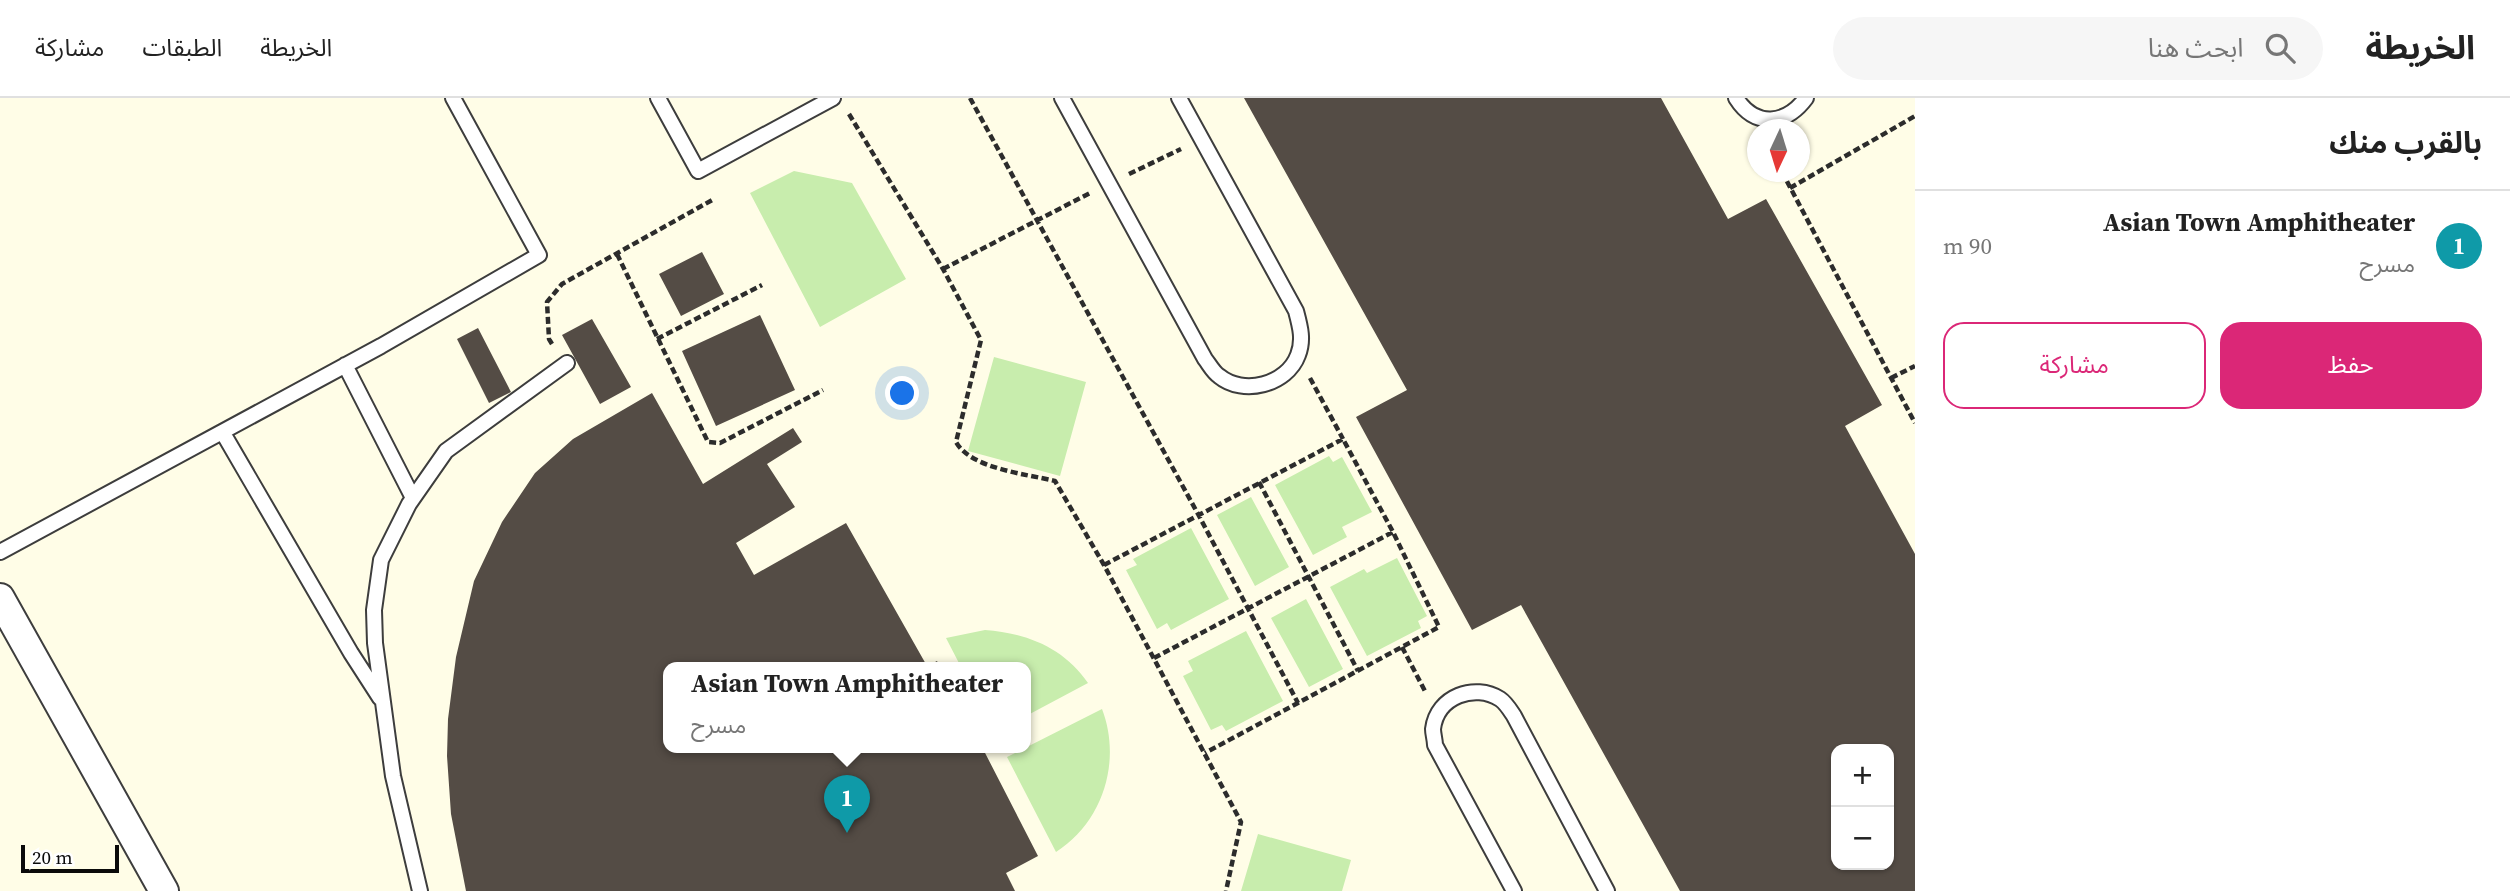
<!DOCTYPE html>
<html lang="ar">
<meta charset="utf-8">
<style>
body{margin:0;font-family:"Source Serif 4","Noto Sans Arabic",serif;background:#f6f6f6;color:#222;direction:rtl}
.controls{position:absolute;right:21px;bottom:21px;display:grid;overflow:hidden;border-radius:14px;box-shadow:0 2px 5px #0004}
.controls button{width:63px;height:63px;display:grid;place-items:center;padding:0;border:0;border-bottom:2px solid #e0e0e0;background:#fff;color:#222;font:35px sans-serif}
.compass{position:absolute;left:1747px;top:21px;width:63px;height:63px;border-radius:50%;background:#fff;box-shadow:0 2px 5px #0004;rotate:184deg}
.scale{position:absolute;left:21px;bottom:18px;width:98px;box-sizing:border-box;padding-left:7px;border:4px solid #0a0a0a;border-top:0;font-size:19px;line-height:24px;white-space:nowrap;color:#0a0a0a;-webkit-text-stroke:5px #fff;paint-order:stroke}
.you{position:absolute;left:903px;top:296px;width:24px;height:24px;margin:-18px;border:5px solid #fff;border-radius:50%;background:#1a73e8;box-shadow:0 0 0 10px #1a73e833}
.badge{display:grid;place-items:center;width:46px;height:46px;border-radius:50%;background:#db2777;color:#fff;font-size:23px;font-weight:700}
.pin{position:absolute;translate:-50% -58px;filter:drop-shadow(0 2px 4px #0008)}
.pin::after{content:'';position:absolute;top:37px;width:24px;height:21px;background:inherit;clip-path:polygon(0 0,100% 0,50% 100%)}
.popup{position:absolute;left:663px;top:564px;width:368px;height:91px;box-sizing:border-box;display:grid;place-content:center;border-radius:14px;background:#fff;filter:drop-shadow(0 2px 5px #0005);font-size:23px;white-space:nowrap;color:#767676}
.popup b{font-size:26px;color:#222}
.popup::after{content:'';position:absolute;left:50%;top:100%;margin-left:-14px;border:14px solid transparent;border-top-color:#fff}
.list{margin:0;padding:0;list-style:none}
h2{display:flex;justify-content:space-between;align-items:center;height:91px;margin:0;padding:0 28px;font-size:30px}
h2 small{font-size:23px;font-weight:400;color:#767676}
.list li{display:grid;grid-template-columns:46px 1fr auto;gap:21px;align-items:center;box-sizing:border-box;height:112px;padding:0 28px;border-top:2px solid #e0e0e0}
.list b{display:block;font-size:26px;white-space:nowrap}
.list p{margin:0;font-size:23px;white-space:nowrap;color:#767676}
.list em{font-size:23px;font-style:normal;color:#767676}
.actions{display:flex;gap:14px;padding:21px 28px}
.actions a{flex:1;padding:16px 0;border:2px solid #db2777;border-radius:21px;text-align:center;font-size:24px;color:#db2777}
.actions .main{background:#db2777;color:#fff}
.icon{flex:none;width:38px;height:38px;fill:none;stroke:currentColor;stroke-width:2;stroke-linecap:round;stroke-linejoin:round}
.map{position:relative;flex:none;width:1915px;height:793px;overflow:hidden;direction:ltr}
header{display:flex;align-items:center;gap:42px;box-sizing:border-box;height:98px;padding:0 35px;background:#fff;border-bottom:2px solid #e0e0e0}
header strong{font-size:33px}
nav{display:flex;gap:38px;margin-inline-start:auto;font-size:24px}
.search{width:490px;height:63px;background:#f6f6f6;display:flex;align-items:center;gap:18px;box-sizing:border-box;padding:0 24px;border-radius:38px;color:#767676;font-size:26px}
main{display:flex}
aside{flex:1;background:#fff}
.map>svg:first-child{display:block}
</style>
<header>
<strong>الخريطة</strong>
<div class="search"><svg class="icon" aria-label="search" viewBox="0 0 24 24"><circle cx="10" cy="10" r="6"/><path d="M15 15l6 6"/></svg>ابحث هنا</div>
<nav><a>الخريطة</a><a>الطبقات</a><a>مشاركة</a></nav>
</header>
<main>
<aside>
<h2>بالقرب منك<small></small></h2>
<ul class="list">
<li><span class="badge" style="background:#0f9aa8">1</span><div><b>Asian Town Amphitheater</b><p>مسرح</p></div><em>90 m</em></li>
</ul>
<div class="actions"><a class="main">حفظ</a><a>مشاركة</a></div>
</aside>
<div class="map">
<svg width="1915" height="793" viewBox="0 0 1915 793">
<rect width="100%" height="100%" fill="#fffde7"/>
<path fill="#c8edad" d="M794,73L852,85L906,181L820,229L750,95Z
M994,259L1086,284L1060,378L968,353Z
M1329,358L1333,364L1342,359L1372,414L1342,429L1347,439L1313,457L1275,387Z
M1251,399L1289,469L1255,488L1217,417Z
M1191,430L1229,501L1171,532L1167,525L1157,531L1126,472L1137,467L1133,461Z
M1397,460L1427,518L1418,523L1421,530L1367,558L1330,489L1364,471L1367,475Z
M1306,501L1343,571L1309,589L1271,520Z
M985,532C1027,535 1064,550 1088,585L1026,618V569H961L946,540Z
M1246,533L1283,603L1226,633L1222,627L1211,632L1183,578L1193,573L1188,563Z
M1102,611C1122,663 1103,724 1056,754L1007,659Z
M1258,736L1351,762L1342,793H1241Z"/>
<path fill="#544c45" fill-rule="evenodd" d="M1244,0H1661L1728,121L1766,101L1882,307L1845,328L1915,456V793H1680L1521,507L1472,532L1356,319L1407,292ZM1836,651H1889V767H1836Z
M702,154L724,196L681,218L659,176Z
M760,217L795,292L716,328L682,253Z
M592,221L631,289L600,306L562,237Z
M478,230L511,294L489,305L457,241Z
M652,295L703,386L793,330L802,344L767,366L795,409L736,445L754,477L846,425L927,568L937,563L940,569H668V649H982L1038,758L1006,775L1015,793H466L451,716L447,658L448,621L456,559L474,483L502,424L535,375L573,341Z"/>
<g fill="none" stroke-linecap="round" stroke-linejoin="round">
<defs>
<path id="service" d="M658,0L698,73L833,0
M1062,0L1205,261C1209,266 1213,274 1219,278C1243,298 1287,287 1298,257C1304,242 1300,228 1296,213L1179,0
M1736,0C1755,30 1786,27 1806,0
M345,267L413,400
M223,335L351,555L380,600
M0,454L381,248L539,157L453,0
M420,793L393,678L375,545L374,512L381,462L409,406L446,353L567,265
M1514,793L1435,647C1435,642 1433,636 1433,631C1437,598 1475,585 1500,601C1506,605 1510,612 1514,618L1607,793"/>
<path id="minor" d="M0,500L164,793"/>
</defs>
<use href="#service" stroke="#3d3d3d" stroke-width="18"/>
<use href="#minor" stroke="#3d3d3d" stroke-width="32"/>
<path stroke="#2c2c2c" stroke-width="4.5" stroke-dasharray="7 3.5" stroke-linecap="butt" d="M970,0L1198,416L1298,605
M849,16L943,171L981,242L956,344C971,371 1027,376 1055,383L1104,467L1241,724L1226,793
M1782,74L1915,325
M1129,76L1181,51
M1790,90L1915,18
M617,156L708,344L720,345L823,292
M943,171L1090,95
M657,241L762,187
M552,246L549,241L547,204L562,186L714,101
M1310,280L1343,341
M1891,280L1915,268
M1259,384L1358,573
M1104,467L1343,341L1393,434L1439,529L1205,655
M1402,549L1426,595
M1154,560L1393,434"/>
<use href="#service" stroke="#fff" stroke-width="14"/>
<use href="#minor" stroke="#fff" stroke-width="28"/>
</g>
</svg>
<div class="controls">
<button>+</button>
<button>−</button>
</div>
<svg class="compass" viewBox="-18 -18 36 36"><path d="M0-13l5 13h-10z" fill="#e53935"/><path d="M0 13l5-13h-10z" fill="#767676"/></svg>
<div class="scale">20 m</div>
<div class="you"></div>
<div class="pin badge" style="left:847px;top:735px;background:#0f9aa8">1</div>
<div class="popup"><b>Asian Town Amphitheater</b>مسرح</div>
</div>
</main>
